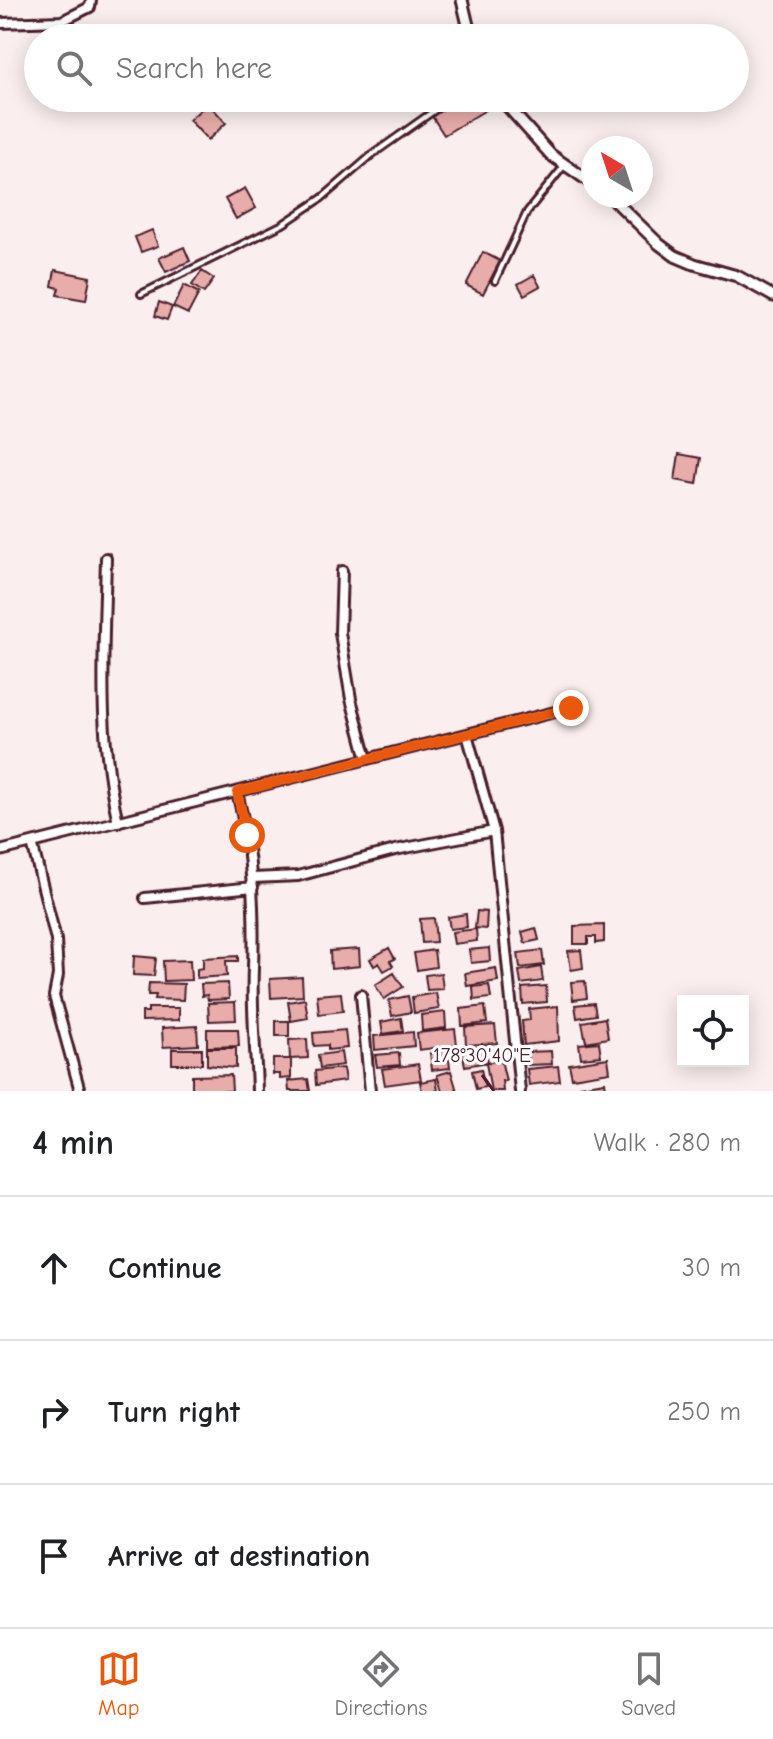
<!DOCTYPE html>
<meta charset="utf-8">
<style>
body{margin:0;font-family:"Comic Neue",sans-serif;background:#f6f6f6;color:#202124}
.controls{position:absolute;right:24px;bottom:24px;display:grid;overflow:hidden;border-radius:0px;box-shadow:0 4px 20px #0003}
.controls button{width:72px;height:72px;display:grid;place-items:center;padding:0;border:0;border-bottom:2px solid #e0e0e0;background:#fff;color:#202124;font:40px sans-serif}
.compass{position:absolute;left:581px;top:136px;width:72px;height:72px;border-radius:50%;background:#fff;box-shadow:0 4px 20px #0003;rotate:321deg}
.stop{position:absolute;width:24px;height:24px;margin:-18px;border:6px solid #ea580c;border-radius:50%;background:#fff}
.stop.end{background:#ea580c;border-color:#fff;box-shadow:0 2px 8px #0008}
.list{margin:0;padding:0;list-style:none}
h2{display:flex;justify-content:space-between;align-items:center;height:104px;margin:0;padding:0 32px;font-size:34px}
h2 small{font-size:26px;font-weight:400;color:#757577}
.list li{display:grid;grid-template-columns:52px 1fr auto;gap:24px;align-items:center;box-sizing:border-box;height:144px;padding:0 32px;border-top:2px solid #e0e0e0}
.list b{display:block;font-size:30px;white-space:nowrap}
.list em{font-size:26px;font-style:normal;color:#757577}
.icon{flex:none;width:44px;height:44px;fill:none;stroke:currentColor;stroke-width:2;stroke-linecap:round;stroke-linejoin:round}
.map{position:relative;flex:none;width:773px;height:1091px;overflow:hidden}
.search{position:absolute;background:#fff;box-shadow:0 4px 20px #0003;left:24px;right:24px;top:24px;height:88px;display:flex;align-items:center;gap:20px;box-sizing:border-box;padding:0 28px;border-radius:44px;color:#757577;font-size:30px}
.sheet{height:536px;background:#fff}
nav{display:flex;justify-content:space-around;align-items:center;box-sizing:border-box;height:112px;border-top:2px solid #e0e0e0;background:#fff;font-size:22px;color:#757577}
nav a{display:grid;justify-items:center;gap:4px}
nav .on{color:#ea580c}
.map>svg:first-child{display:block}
</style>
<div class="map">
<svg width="773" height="1091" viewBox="0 0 773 1091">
<rect width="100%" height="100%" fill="#faefee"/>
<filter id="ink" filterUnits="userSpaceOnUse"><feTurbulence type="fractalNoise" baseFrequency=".0125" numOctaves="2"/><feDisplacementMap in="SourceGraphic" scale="16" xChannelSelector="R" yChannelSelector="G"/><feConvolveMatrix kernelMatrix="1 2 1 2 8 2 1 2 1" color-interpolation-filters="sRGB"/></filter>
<g filter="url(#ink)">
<path fill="#e8adaa" stroke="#4a1f2b" stroke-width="2" d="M53,31L86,32V38H53Z
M463,98H483L489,108L444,135L432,116Z
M208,103L226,123L208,140L189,120Z
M245,188L256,208L236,219L225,199Z
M152,230L158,246L141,252L135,237Z
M184,247L190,261L166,272L159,258Z
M483,252L500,261L483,294L466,285Z
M55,270L90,277L86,300L57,295L59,288L52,286Z
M202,271L214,279L204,293L192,285Z
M534,275L540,286L524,295L518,284Z
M184,285L199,293L188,314L173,307Z
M159,302L172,307L167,320L155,316Z
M679,454L701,458L697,484L675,480Z
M477,911L487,912L486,929L475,928Z
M466,914L467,927L450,929L448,917Z
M434,918L436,942L422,943L420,919Z
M604,925V942L596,943V937H588V944H574V926Z
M536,928L539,940L525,943L522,932Z
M476,929L477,941L454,944L452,932Z
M389,948L395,959L390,961L393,966L384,971L379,963L374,966L370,959Z
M489,948L490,961L471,963L469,950Z
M359,949L360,966L331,969L330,951Z
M434,950L436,967L417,970L414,953Z
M542,950L544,965L520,968L518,953Z
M581,950L583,968L571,970L568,951Z
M134,956L156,958L154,976L133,975Z
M238,956V961H226L227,976L197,978V969L203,968V958Z
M190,960L191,980L164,981L163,961Z
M541,967L543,981L521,984L519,971Z
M496,968L498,981L467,986L465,973Z
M394,973L403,987L384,999L375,985Z
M441,973L443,989L427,990L425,975Z
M302,977L303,996L271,998L270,979Z
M585,981L587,998L573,1000L571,982Z
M149,983L184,984L183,1000L155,999L156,995H148Z
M228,983L229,999L208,1000L207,995L202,996L201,984Z
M489,985L491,998L474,1000L473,987Z
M546,986L547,1002L523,1004L522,988Z
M341,993L343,1011L319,1014L317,995Z
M436,993L439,1009L414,1013L412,997Z
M408,996L411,1012L392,1016L389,1000Z
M305,999L308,1018L291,1021L288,1002Z
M235,1002L236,1020L209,1021L208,1003Z
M594,1003L596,1015L577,1018L575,1005Z
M485,1006L487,1023L462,1026L461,1009Z
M558,1006L559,1041L524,1045L522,1021L530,1020L529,1009Z
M148,1008H179V1020L142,1021V1012H148Z
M445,1012L446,1028L422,1031L421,1015Z
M401,1018L403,1031L383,1034L381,1022Z
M605,1018L608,1038L586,1042L582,1022Z
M276,1021H289V1036H276Z
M495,1025L497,1043L466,1045L465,1027Z
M197,1026L198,1045L163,1047L162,1028Z
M207,1029H238L239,1046L207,1047Z
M455,1029L457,1045L419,1050L417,1033Z
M345,1030L347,1048L328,1050V1045L314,1046L313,1033Z
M413,1032L414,1046L375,1050L374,1036Z
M307,1039L308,1058L290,1059L289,1040Z
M599,1042L601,1056L581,1058L579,1044Z
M485,1046L488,1062L465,1066L462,1050Z
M207,1048H236V1068L207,1065Z
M172,1049H202V1064H172Z
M448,1050L450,1068L432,1070L430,1053Z
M551,1051L552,1064L528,1065L527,1052Z
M341,1052L343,1065L320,1068L318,1055Z
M399,1053L400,1065L377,1067L375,1055Z
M608,1058L610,1072L572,1078L569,1064Z
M273,1059H291V1078L280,1079V1074H273Z
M501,1060L506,1081H502L503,1091H491L486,1063Z
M418,1064L421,1080L385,1085L382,1069Z
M558,1066L560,1081L529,1085L527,1069Z
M343,1068L345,1081L316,1085L315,1071Z
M481,1069L485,1087L476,1089L472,1071Z
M451,1071L457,1091H442L437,1075Z
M231,1075L232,1091H192V1076Z
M308,1079L310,1091H289L288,1081Z
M436,1079L438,1091H422L420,1082Z
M605,1082L607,1091H581L580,1086Z"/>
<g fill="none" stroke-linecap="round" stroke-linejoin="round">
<defs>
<path id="service" d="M495,281L527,212L564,166
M141,294L283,224L322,198L373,154L452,98"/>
<path id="minor" d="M0,23L62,21L90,7L91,0
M106,558C104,649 97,732 118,822
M342,571L340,633L351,699L367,759
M467,734L494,831L520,1091
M237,792C252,851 255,907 253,968C251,1009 256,1050 257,1091
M32,843L56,940L58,975L54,996L80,1091
M0,851L571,708
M253,878L298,876L395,850L494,831
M145,898L253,887
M361,995L370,1091"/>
<path id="tertiary" d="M462,0L471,38
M500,98L551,155L593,184
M610,196L659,244L675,256L694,264L737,276L773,296"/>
</defs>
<use href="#service" stroke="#4a1f2b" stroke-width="10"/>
<use href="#minor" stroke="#4a1f2b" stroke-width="14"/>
<use href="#tertiary" stroke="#4a1f2b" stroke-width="15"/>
<use href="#service" stroke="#fff" stroke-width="4"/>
<use href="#minor" stroke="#fff" stroke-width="8"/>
<use href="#tertiary" stroke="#fff" stroke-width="9"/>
</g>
</g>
<g fill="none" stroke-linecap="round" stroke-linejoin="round" filter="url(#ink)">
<path stroke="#ea580c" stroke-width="10" d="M247,835L237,792L571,708"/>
</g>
<path fill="none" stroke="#4a1f2b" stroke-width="3" d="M482,1075L494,1091"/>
<g font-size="20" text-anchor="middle" fill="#4a1f2b" stroke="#fff" stroke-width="6" stroke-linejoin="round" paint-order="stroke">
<text x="482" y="1062">178°30'40"E</text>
</g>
</svg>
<div class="controls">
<button><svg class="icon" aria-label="locate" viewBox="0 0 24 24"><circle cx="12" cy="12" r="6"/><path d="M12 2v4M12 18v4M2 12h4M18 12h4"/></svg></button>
</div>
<svg class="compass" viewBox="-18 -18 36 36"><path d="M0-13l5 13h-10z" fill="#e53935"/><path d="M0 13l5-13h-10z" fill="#757577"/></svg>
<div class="stop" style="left:247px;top:835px"></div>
<div class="stop end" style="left:571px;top:708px"></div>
<div class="search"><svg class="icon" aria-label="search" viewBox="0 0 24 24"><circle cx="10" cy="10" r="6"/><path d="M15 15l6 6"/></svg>Search here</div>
</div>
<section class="sheet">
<h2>4 min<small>Walk · 280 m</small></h2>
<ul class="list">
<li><svg class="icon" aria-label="ahead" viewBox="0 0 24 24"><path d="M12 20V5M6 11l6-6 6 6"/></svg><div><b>Continue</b></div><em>30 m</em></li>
<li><svg class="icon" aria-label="right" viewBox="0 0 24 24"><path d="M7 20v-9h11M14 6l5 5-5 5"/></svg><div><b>Turn right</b></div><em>250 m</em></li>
<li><svg class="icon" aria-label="arrive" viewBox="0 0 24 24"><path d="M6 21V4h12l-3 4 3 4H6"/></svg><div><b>Arrive at destination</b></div></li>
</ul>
</section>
<nav>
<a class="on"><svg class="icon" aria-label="map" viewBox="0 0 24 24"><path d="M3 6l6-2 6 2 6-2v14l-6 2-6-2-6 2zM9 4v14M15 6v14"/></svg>Map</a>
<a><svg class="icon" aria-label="directions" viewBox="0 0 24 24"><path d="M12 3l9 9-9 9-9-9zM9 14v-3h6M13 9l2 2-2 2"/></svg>Directions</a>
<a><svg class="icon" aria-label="saved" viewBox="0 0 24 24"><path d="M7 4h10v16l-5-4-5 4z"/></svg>Saved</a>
</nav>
